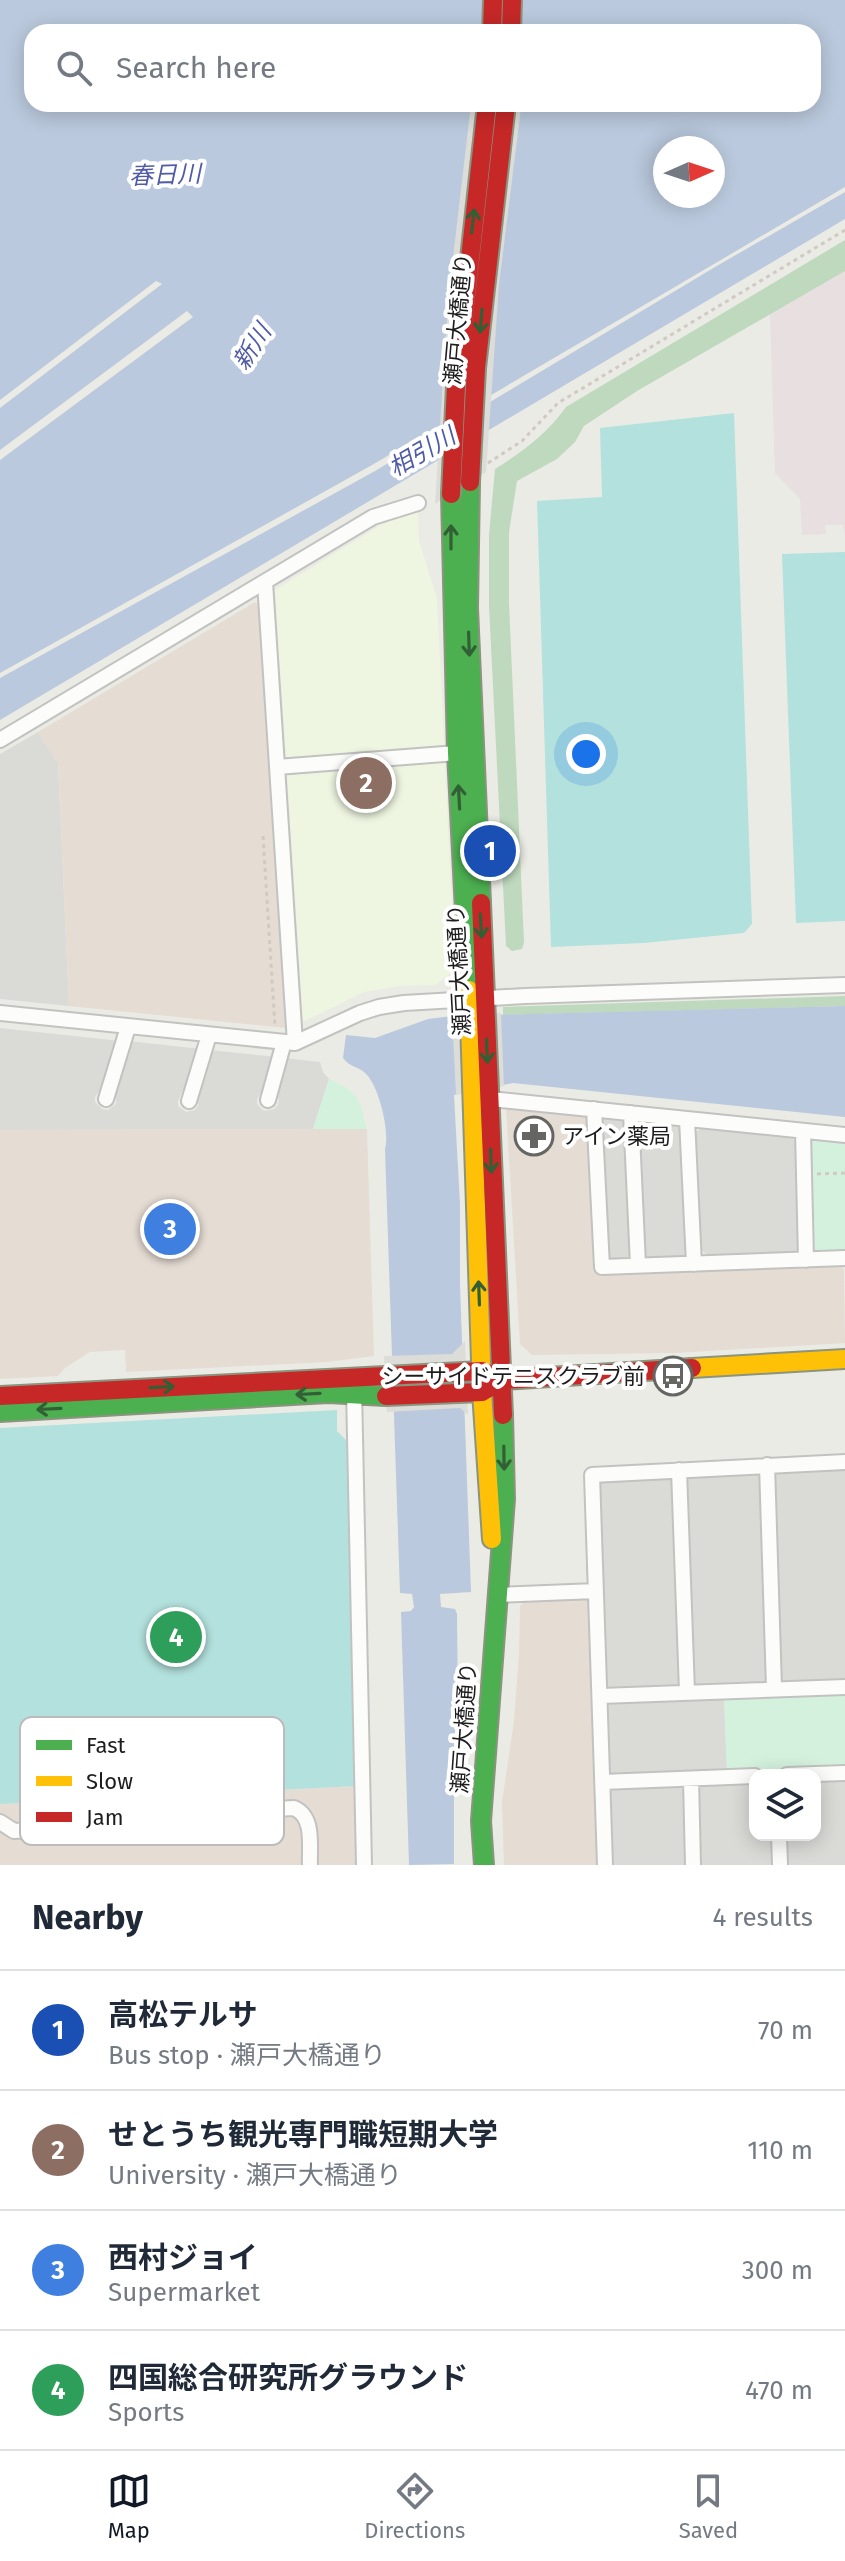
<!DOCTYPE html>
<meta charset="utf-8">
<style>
body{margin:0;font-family:"Fira Sans","Noto Sans JP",sans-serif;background:#f6f6f7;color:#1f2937}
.controls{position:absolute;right:24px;bottom:24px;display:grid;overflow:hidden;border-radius:16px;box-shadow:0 4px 20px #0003}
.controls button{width:72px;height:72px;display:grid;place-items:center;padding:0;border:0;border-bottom:2px solid #e0e1e3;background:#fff;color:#1f2937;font:40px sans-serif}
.compass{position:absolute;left:653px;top:136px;width:72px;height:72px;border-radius:50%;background:#fff;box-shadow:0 4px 20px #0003;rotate:87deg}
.you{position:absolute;left:586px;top:754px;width:28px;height:28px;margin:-20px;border:6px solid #fff;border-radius:50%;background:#1a73e8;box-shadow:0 0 0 12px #1a73e833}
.badge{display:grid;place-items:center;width:52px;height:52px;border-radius:50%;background:#111827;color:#fff;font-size:26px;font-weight:700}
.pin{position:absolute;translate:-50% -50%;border:4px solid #fff;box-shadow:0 2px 8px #0006}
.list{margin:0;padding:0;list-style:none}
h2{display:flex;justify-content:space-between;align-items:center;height:104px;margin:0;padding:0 32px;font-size:34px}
h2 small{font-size:26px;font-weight:400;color:#747a83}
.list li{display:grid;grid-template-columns:52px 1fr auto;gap:24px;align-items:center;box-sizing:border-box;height:120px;padding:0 32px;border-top:2px solid #e0e1e3}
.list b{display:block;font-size:30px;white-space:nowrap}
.list p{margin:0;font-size:26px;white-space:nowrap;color:#747a83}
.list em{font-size:26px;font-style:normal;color:#747a83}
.icon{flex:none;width:44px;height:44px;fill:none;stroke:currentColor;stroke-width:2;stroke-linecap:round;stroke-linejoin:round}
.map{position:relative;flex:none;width:845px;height:1865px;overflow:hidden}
.search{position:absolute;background:#fff;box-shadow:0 4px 20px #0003;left:24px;right:24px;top:24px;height:88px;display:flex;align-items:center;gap:20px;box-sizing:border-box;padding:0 28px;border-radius:24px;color:#747a83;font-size:30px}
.sheet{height:584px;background:#fff}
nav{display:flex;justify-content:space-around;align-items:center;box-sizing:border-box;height:112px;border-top:2px solid #e0e1e3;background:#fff;font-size:22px;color:#747a83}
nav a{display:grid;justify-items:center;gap:4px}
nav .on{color:#111827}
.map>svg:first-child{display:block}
</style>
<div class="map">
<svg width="845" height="1865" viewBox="0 0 845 1865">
<rect width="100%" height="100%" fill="#ebebe5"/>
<path fill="#dadad7" d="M38,732L58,763L69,1006L0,999V754Z
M0,1028L120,1041L106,1087L101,1088L95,1097V1102L102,1109L108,1110L116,1104V1094L113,1089L128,1041L201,1049L187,1091L182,1092L178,1101V1106L186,1112L195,1110L198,1106V1097L195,1093L209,1050L277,1057L267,1089L262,1091L257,1099V1104L264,1111L274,1109L278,1105L279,1100L275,1091L285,1058L320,1062L323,1072L329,1079L313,1129L0,1130Z
M602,1117L623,1119L627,1122L633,1253L628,1258H611L606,1254L599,1120Z
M642,1121L679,1125L684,1131L688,1252L684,1257L648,1258L642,1252L638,1125Z
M701,1128L792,1138L797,1145L802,1248L797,1253L707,1255L702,1250L694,1134Z
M845,1468V1681L784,1685L779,1680L773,1477L777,1471Z
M758,1470L762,1474L768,1680L764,1685L698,1687L693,1682L685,1480L689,1474Z
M671,1476L675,1480L681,1684L677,1688L611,1691L606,1686L598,1484L602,1480Z
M724,1697L727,1771L614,1775L609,1770L607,1707L611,1702Z
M845,1779V1865H786L785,1835H815V1780Z
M755,1783V1835H774L775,1865H699L697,1789L701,1784Z
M679,1785L684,1790L686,1865H612L609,1792L614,1787Z"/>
<path fill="#e5dcd3" d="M255,602L259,605L286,1028L69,1006L58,763L38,732Z
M506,1108L583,1114L589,1119L597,1271L839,1263L844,1269L845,1343L675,1353L532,1355L520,1344Z
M367,1129L374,1356L327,1362L126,1372L125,1350L90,1352L65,1368L58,1376L0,1379V1130Z
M587,1598L590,1603L599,1865H504L502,1802L514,1721L519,1654L520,1606L525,1601Z
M356,1786L357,1865H0V1804Z"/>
<path fill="#e8dfe1" d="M845,240V536L843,525H825L826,534L802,535L800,499L775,473L769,286Z"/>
<path fill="#eef5e0" d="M411,512L418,513L419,541L437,598L455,969L436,985L400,986L364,992L303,1022L275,590L379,526Z"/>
<path fill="#bed9bd" d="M845,240V271L637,391L584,426L575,442L557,459L517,481L509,532V603L524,942L522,949L512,951L506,946L489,606V535L495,469C523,451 546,435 566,407Z
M845,996V1006L503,1015V1007Z"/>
<path fill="#d4f1de" d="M329,1079C360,1093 359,1097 367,1129H313Z
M814,1138L845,1141V1251H817L811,1247L809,1144Z
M845,1693V1767L727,1771L724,1697Z"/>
<path fill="#b3e1dd" d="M734,413L752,924L744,933L644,943L551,947L537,501L602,497L600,428Z
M845,552V921L796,923L782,554Z
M337,1410V1431L345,1439L348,1446L356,1786L0,1804V1428Z"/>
<path fill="#bac9dd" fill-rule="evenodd" d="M0,0H845V187L372,465L0,673V460L193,317L187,311L0,450V408L162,284L156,281L0,400ZM32,32H813V104H32ZM665,148H713V196H665Z
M845,192V219L0,720V678L375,471L715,267Z
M845,1006V1117L513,1083L454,1095L460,1204V1285L471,1592L440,1594L441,1607L455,1609L457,1614L458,1707L454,1781V1864L409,1865L401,1612L411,1611L414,1607L412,1594L400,1593L385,1149C390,1132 379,1084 364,1072C356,1066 350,1067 343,1058L346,1035L375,1038L428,1019L452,1016Z"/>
<path fill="#dcdcd9" d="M471,104H495L459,488L435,504L448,300Z
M497,104H521L520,116L499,285L486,472L461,487Z
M501,1013L504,1086L456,1095L452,1015Z
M465,1341L468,1415L460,1408L387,1412L384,1356L452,1354Z"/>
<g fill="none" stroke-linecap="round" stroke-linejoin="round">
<defs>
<path id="street" d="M265,582L295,1043
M0,740L373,517L418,503
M277,767L457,753
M0,1013L295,1043L360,1013L379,1007L404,1003L525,996L845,985
M481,1098L845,1135
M106,1099L128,1027
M268,1100L284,1042
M189,1101L209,1035
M594,1109L602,1267L845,1258
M631,1113L638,1265
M687,1119L694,1264
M803,1131L806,1260
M354,1389L364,1865
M767,1465L774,1688
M679,1470L687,1692
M496,1595L596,1591
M601,1696L845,1687
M787,1775L845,1773
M691,1779L693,1865
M602,1782L755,1776
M0,1822L14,1831L175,1821L186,1814L294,1808C315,1817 309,1846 310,1865
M779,1835L780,1865
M605,1865L592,1475L845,1462"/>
<path id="fast" d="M470,482L468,608L481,903
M451,494L457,753L469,990
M0,1412L328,1393L386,1396
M484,1865L481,1821L505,1499L503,1415"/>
<path id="slow" d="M469,990L482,1392L492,1539
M692,1368L845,1359"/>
<path id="jam" d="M492,32L493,0
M511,32L512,0
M481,903L503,1415
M0,1396L482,1371L502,1380L692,1368
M386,1396L482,1392L492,1386"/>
</defs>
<use href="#street" stroke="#c2c2c0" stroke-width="18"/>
<use href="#fast" stroke="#8b947f" stroke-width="22"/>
<use href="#slow" stroke="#8b947f" stroke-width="22"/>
<use href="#jam" stroke="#8b947f" stroke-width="22"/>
<path stroke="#d1cac3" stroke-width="3" stroke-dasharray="4 4" stroke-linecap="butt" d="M488,463L522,441L558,403L845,230
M263,836L275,1027
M817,1174L845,1173"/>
<use href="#street" stroke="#fcfcfb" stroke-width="14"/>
<use href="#fast" stroke="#4caf50" stroke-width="18"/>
<use href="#slow" stroke="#ffc107" stroke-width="18"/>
<use href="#jam" stroke="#c62828" stroke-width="18"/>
<defs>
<path id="jam-bridge" d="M470,482L476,368L506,104
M451,494L456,386L487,104"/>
</defs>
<use href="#jam-bridge" stroke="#8b947f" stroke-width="22" stroke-linecap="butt"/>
<use href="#jam-bridge" stroke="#c62828" stroke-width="18"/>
</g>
<defs><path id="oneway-shaft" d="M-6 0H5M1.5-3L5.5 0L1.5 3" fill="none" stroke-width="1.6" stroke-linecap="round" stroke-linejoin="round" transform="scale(2)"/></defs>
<g stroke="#325f34">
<use href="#oneway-shaft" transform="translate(473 221) rotate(-83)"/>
<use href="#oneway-shaft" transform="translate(481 321) rotate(95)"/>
<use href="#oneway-shaft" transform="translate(451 537) rotate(-90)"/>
<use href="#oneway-shaft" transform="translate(469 644) rotate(88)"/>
<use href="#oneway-shaft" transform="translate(459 797) rotate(-93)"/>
<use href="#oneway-shaft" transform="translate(481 926) rotate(87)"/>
<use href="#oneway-shaft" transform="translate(487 1051) rotate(88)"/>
<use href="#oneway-shaft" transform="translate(491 1161) rotate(88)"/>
<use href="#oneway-shaft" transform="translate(479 1293) rotate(-92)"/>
<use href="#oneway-shaft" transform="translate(162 1387) rotate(-3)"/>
<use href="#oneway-shaft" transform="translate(308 1394) rotate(177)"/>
<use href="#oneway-shaft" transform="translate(49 1409) rotate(177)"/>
<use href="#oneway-shaft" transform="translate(504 1458) rotate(89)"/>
</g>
<defs>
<symbol id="pharmacy-ring" viewBox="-11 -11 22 22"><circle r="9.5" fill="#fff" stroke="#656563" stroke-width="1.5"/><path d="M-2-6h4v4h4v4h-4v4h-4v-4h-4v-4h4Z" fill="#656563"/></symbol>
<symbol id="bus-ring" viewBox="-11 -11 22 22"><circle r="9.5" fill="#fff" stroke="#656563" stroke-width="1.5"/><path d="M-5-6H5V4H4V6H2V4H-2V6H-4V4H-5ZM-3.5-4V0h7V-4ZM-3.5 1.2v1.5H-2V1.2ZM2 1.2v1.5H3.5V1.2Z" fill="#656563"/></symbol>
</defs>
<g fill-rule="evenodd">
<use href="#pharmacy-ring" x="512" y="1114" width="44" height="44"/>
<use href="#bus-ring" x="651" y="1354" width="44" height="44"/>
</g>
<g text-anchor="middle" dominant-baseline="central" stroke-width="8" stroke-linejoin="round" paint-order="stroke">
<g font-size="22" fill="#1d1d1d" stroke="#fff">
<text transform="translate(458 319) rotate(-85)">瀬戸大橋通り</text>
<text transform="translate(459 970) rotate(-93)">瀬戸大橋通り</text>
<text transform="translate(464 1728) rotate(-86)">瀬戸大橋通り</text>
</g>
<g font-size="22" fill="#1d1d1d" stroke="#fff" text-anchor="start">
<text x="562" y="1136">アイン薬局</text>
<text x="645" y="1376" text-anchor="end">シーサイドテニスクラブ前</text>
</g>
<g font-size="24" font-style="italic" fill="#4f5ba7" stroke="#fff">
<text transform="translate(165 175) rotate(-2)">春日川</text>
<text transform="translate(252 347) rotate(-57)">新川</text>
<text transform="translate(422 452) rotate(-30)">相引川</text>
</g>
</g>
<rect x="20" y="1717" width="264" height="128" rx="12" fill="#fff" stroke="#bbb" stroke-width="2"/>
<rect x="36" y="1740" width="36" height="10" fill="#4caf50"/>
<rect x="36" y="1776" width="36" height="10" fill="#ffc107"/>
<rect x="36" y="1812" width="36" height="10" fill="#c62828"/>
<g font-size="22" fill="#1d1d1d">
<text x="86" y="1753">Fast</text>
<text x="86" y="1789">Slow</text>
<text x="86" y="1825">Jam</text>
</g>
</svg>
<div class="controls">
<button><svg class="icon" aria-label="layers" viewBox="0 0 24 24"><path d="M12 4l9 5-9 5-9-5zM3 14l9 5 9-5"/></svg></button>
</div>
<svg class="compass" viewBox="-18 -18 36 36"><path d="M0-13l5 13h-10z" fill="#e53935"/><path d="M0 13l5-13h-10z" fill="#747a83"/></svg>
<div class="you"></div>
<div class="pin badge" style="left:490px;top:851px;background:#1a4fb4">1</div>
<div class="pin badge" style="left:366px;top:783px;background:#8d6e63">2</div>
<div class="pin badge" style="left:170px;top:1229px;background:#3f7fe0">3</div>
<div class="pin badge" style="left:176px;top:1637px;background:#2e9e5b">4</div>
<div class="search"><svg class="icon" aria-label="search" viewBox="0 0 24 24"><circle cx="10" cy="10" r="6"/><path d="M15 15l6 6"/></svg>Search here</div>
</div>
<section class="sheet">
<h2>Nearby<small>4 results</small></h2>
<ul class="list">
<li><span class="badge" style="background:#1a4fb4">1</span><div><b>高松テルサ</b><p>Bus stop · 瀬戸大橋通り</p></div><em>70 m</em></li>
<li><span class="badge" style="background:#8d6e63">2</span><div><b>せとうち観光専門職短期大学</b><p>University · 瀬戸大橋通り</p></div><em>110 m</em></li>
<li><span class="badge" style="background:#3f7fe0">3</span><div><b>西村ジョイ</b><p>Supermarket</p></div><em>300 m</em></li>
<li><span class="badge" style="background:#2e9e5b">4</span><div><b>四国総合研究所グラウンド</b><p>Sports</p></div><em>470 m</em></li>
</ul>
</section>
<nav>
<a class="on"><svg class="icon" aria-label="map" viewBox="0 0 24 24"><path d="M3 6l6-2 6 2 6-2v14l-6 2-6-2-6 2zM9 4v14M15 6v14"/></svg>Map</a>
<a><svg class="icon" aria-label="directions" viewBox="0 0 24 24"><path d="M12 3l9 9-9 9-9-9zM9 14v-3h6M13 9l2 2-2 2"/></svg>Directions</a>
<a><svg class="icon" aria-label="saved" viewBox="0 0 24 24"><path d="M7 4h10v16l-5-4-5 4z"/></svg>Saved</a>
</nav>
